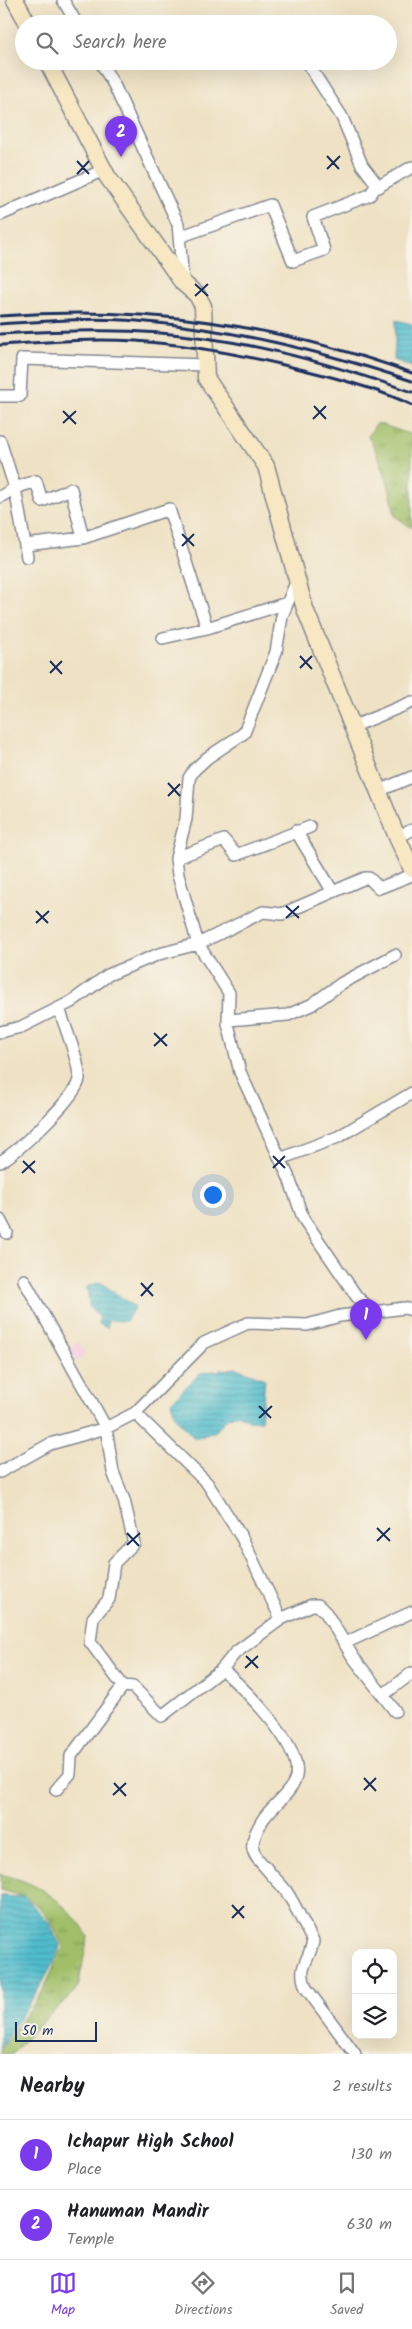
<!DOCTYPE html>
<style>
body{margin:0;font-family:Kalam,sans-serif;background:#f6f6f6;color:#202124}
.controls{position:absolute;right:15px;bottom:15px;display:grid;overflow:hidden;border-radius:10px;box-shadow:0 5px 20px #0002}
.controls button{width:45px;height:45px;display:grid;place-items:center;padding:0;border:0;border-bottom:1px solid #e0e0e0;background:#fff;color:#202124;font:25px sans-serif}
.scale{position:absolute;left:15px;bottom:12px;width:82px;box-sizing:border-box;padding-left:5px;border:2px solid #1b2f5e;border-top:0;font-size:14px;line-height:18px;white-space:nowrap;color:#1b2f5e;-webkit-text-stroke:4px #f7f3e8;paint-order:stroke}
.you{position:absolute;left:212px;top:1194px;width:18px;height:18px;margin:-12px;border:4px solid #fff;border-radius:50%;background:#1a73e8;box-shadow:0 0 0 8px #1a73e833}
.badge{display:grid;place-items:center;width:32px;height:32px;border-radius:50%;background:#7c3aed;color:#fff;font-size:16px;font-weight:700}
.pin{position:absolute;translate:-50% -41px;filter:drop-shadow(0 1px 2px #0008)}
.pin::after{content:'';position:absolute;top:26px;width:18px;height:15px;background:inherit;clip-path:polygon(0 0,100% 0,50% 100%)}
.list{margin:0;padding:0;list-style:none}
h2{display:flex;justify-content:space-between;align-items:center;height:65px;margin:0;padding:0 20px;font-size:21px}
h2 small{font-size:16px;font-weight:400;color:#757577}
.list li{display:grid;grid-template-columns:32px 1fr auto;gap:15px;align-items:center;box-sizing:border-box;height:70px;padding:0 20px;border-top:1px solid #e0e0e0}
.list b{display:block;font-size:19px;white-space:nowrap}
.list p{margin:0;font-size:16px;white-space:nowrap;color:#757577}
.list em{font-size:16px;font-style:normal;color:#757577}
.icon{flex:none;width:28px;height:28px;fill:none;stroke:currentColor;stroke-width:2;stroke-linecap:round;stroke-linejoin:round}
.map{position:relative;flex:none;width:412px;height:2054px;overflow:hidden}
.search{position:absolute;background:#fff;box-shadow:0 5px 20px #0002;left:15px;right:15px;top:15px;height:55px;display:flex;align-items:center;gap:12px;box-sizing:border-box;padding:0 18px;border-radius:28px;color:#757577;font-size:19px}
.sheet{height:205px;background:#fff}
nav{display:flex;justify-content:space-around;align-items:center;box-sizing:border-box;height:70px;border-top:1px solid #e0e0e0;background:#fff;font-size:14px;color:#757577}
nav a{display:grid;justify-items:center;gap:2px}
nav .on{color:#7c3aed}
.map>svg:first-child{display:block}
</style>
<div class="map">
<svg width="412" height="2054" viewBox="0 0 412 2054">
<defs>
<pattern id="grass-tufts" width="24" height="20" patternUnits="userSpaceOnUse" patternTransform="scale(1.25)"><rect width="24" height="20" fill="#a0bf67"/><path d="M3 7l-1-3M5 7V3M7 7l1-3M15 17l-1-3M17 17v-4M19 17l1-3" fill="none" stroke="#829c58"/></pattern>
<pattern id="water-rules" width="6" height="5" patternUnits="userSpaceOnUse" patternTransform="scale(1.25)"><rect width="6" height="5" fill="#51bdcc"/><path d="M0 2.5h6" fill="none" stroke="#429aa9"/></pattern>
</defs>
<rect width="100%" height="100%" fill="#f7f3e8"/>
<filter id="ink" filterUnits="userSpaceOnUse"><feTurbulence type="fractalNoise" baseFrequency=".02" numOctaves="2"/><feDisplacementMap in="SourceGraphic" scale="10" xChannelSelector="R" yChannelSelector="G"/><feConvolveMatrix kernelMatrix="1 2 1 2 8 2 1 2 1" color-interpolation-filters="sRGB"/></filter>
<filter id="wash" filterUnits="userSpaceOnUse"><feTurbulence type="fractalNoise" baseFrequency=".0096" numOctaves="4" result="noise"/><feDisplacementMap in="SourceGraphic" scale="20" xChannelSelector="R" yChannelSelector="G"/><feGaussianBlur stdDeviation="1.12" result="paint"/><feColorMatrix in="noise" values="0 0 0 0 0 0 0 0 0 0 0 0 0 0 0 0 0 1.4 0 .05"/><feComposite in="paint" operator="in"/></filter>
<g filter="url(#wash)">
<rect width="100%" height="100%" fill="#efe2c4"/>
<path fill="#f3cfe0" d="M78,1342L86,1354L76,1363L67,1350Z"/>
<path fill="url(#grass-tufts)" stroke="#5e7762" d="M377,423L412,435V528L395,516C390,487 383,462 368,436Z
M0,1874C40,1883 66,1902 88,1936L78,1988L27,2037L13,2054H0V2050L43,1991L63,1947C47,1911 40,1899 0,1890Z"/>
<path fill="url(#water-rules)" stroke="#367695" d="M396,320L412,324V367L394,360Z
M100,1282L135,1307L126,1321L108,1320L107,1328L98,1323L100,1318L89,1306L87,1287Z
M236,1368L265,1379L261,1421L249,1420L237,1414L227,1418L216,1431L195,1439L176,1418L171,1402L200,1373Z
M0,1896L25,1897L49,1922L60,1945L58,1954L43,1982L0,2048Z"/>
</g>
<g filter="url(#ink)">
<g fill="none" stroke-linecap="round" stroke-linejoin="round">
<defs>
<path id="street" d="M63,0L77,24
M100,61L114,85L178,224L183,281
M306,61L342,117L362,165L379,187
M0,215L104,170
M179,237L270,205L293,261L324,250L313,217L370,195L374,189L412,167
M0,396H20L22,359L205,365
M0,441L15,488L27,557
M0,497L15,488L36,481L42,501L71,489L83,538
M26,545L83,538L169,509L207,628
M163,638L207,628L287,603
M352,727L412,702
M378,791L412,777
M296,831L333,892
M397,837L412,830
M176,858L224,840L236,855L310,827
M412,875L379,888L369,878H365L282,914L263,912L198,944L229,993L228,1024L240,1072L289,1178L303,1218L357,1297L374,1312L404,1308L412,1310
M228,1020L288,1015L311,1005L342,983L395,955
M0,1032L21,1027L71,1002L108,975L159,954L198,944L178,875L176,858L186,819L189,778L194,770L207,758L244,733L276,652L282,616L297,580
M280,1159L338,1137L412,1093
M0,1162C17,1152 77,1097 79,1079C80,1062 64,1025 59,1008
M0,1220L7,1233
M24,1280L106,1428L113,1472L124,1500L134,1543L114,1563L109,1599L93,1618L90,1642L123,1686L133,1687L162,1716L222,1669
M135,1413L207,1483L242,1538L281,1619L235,1653L222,1669C244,1689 307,1748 295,1780C289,1796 271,1806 262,1821C258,1828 251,1840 253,1849C254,1856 261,1863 266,1868C272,1876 280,1883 286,1891C296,1906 304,1925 313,1941C309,1963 297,1965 306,1988L355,2054
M0,1472L50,1444L106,1428L135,1413L204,1343L248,1323L307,1325L340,1316L374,1312
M281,1619L312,1605H318L326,1613L353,1657L395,1711
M345,1643L412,1612
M383,1695L412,1673
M56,1790L70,1774L71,1756L123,1686"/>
<path id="secondary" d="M15,0L28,24
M47,61L107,176L183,283L197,295L203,306L206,378L266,466L305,609L397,837L412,869"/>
</defs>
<use href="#street" stroke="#858891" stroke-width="14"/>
<use href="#secondary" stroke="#858891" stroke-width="19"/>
<use href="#street" stroke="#fff" stroke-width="11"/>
<use href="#secondary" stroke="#f7e8c3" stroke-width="16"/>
<path stroke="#1b2f5e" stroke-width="3" d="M0,316C146,305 275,324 412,373
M0,324C45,321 92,317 137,321C233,329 321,351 412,381
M0,334C68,330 138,328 206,338C277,348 345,369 412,392
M0,345C45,342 91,338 136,341C193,345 249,356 304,370C341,379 378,389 412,405"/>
</g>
</g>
<path fill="none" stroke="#1b2f5e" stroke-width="2" d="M327,156L339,169M77,161L89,174M327,169L340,156M77,174L89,161M195,284L208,296M195,296L208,284M314,406L326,419M63,411L76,424M313,419L326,406M63,423L76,411M182,534L194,546M182,546L194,534M300,656L312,669M50,661L62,674M300,668L312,656M50,673L62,661M168,783L180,796M168,796L180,784M286,906L299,918M36,911L48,923M286,918L299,906M36,923L49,911M154,1033L167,1046M154,1046L167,1034M273,1156L285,1168M23,1161L35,1173M273,1168L285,1156M22,1173L35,1161M141,1283L153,1296M141,1296L153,1283M259,1406L271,1418M259,1418L272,1406M377,1528L390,1541M127,1533L139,1546M377,1541L390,1528M127,1545L140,1533M246,1656L258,1668M245,1668L258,1656M364,1778L376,1791M114,1783L126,1796M364,1790L376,1778M113,1795L126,1783M232,1905L244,1918M232,1918L244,1906"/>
</svg>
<div class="controls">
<button><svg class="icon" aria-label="locate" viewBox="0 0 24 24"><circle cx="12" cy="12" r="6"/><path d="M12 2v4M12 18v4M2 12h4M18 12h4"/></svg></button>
<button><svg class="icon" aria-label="layers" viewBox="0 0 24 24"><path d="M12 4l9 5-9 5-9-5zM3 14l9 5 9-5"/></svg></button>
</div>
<div class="scale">50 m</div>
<div class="you"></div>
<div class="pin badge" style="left:366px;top:1340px">1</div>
<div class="pin badge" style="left:121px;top:157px">2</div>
<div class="search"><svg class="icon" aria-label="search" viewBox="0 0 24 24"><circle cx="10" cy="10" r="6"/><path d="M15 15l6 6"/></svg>Search here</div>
</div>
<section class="sheet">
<h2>Nearby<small>2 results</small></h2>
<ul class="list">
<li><span class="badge">1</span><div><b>Ichapur High School</b><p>Place</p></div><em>130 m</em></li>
<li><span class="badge">2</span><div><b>Hanuman Mandir</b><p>Temple</p></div><em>630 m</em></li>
</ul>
</section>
<nav>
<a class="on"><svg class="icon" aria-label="map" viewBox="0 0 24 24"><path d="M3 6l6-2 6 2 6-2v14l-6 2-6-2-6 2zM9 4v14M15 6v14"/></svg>Map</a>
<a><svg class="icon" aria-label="directions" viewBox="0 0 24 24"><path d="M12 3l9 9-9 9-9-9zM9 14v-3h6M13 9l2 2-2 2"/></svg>Directions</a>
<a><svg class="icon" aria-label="saved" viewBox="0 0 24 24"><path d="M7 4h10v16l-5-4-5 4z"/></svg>Saved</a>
</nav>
